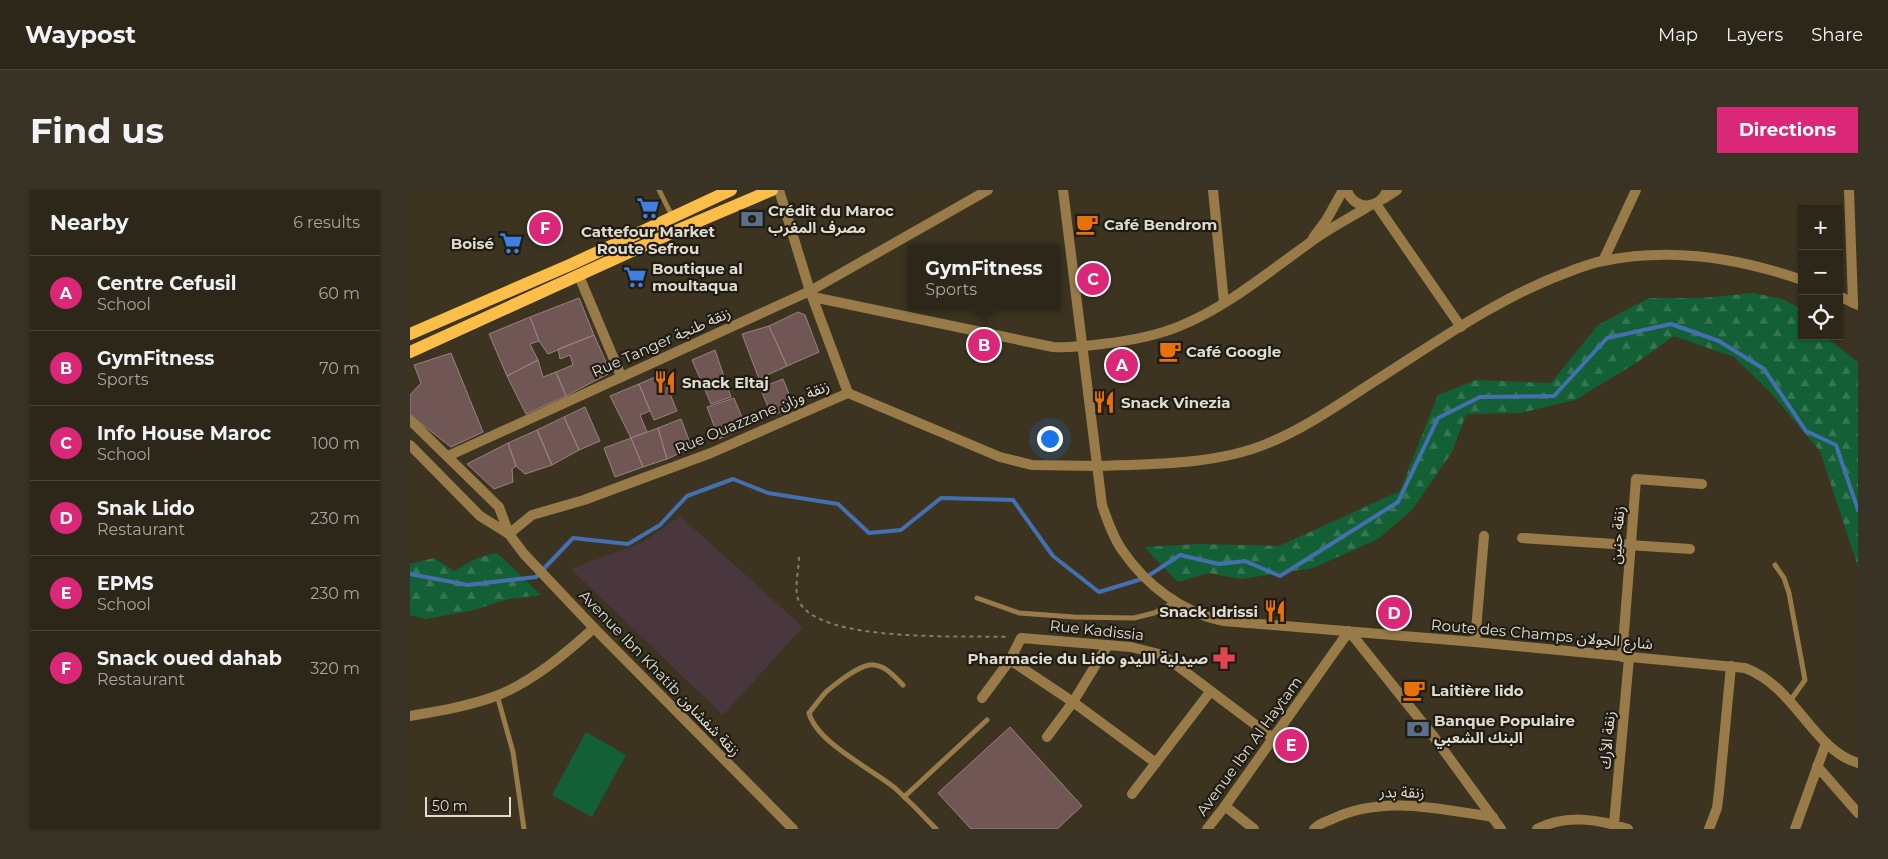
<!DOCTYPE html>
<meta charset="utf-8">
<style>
body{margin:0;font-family:Montserrat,"Noto Sans Arabic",sans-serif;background:#393326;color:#f1f3f6}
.controls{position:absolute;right:15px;top:15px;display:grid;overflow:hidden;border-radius:0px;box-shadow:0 1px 4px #0004}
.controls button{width:45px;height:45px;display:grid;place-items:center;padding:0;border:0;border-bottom:1px solid #484438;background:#2d2719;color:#f1f3f6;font:25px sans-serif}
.scale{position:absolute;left:15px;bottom:12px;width:86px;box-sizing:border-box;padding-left:5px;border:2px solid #e0dbcf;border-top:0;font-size:14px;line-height:18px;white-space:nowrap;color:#e0dbcf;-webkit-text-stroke:4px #201c14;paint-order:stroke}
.you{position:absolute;left:639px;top:248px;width:18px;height:18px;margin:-12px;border:4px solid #fff;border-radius:50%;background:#1a73e8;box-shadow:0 0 0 8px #1a73e833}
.badge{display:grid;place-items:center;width:32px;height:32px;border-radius:50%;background:#db2777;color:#fff;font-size:16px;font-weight:700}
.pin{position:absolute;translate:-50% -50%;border:2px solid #fff;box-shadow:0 1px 5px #0006}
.popup{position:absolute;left:498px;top:55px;width:152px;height:65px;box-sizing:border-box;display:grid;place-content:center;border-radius:0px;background:#2d2719;filter:drop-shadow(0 1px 4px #0005);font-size:16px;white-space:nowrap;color:#a7a5a2}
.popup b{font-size:19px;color:#f1f3f6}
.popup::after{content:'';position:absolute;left:50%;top:100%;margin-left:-10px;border:10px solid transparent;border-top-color:#2d2719}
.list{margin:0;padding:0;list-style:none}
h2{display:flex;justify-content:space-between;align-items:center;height:65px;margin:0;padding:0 20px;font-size:21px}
h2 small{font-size:16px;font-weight:400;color:#a7a5a2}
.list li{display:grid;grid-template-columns:32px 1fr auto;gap:15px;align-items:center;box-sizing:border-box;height:75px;padding:0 20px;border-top:1px solid #484438}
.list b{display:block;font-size:19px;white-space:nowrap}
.list p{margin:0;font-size:16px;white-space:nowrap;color:#a7a5a2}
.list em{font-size:16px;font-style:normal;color:#a7a5a2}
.icon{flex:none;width:28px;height:28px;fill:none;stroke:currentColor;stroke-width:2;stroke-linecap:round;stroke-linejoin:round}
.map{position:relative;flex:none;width:1448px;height:639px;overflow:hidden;border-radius:0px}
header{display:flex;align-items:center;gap:30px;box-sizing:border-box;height:70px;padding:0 25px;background:#2d2719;border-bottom:1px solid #484438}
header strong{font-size:24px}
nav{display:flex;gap:28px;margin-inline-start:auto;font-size:18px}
.intro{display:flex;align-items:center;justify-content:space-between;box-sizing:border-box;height:120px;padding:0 30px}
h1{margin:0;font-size:35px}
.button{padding:12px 22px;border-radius:0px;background:#db2777;color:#fff;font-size:18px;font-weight:700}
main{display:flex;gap:30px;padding:0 30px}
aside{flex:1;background:#2d2719;border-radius:0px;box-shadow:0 1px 4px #0004}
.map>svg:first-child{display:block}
</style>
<header>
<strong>Waypost</strong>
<nav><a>Map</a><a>Layers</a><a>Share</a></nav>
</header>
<div class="intro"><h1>Find us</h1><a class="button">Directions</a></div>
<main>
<aside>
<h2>Nearby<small>6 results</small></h2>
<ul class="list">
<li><span class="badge">A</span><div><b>Centre Cefusil</b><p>School</p></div><em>60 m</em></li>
<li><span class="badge">B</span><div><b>GymFitness</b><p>Sports</p></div><em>70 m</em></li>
<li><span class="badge">C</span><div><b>Info House Maroc</b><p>School</p></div><em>100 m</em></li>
<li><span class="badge">D</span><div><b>Snak Lido</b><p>Restaurant</p></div><em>230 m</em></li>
<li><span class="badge">E</span><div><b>EPMS</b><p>School</p></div><em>230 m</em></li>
<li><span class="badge">F</span><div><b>Snack oued dahab</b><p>Restaurant</p></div><em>320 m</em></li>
</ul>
</aside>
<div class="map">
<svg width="1448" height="639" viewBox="0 0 1448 639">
<defs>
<pattern id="forest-firs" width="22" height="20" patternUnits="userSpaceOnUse" patternTransform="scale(1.25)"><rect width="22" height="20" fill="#146036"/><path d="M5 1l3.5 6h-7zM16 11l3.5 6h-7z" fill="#367652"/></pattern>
</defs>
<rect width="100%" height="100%" fill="#3c3421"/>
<path fill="#4a373e" d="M270,326L393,437L313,525L161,379L233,352Z"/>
<path fill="url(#forest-firs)" d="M1343,103L1373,109L1392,120V146H1414L1448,172V377L1410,261L1361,203L1324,167L1264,146L1226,173L1165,210L1110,223L1056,224L1042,262L1002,320L968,349L903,378L831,389L799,383L768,392L734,357L789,354L869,356L990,301L1028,205L1066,190L1141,193L1188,135L1239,108H1293Z
M87,363L131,405L99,409L60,421L15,429L0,425V374L24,368L44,381L67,368Z"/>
<path fill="#146036" d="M176,542L216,565L182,627L142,605Z"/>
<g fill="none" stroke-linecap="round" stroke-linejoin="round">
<path stroke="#4470b1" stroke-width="4" d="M0,384L58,395L126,387L163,348L218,354L250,335L277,306L323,289L358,303L428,314L459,343L491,340L531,308L603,310L643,366L689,402L735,388L770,365L809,374L835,371L870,386L988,312L1028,228L1070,207L1144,206L1197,148L1261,134L1309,151L1354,179L1396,241L1426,255L1448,320"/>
</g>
<path fill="#705756" stroke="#9b807f" d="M169,108L184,145L138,164L129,151L120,127Z
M388,122L395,125L409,162L377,176L359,136Z
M120,127L129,151L120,154L128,170L97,186L79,144Z
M359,136L377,176L349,189L332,144Z
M184,145L199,179L198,184L156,206L146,182L163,175L160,165L150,169L148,159Z
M305,160L321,207L301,214L282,170Z
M41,163L73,242L41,257L0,225V205L11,193L4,175Z
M128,170L133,187L146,182L156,206L116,224L97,186Z
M252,184L267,221L244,230L229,194Z
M373,189L384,216L362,226L350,198Z
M229,194L240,221L230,225L237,242L221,248L200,206Z
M324,208L336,237L309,249L297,217Z
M175,217L190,251L169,260L154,227Z
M154,227L169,260L142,275L127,240Z
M271,229L282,258L257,269L248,238Z
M248,238L257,269L233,277L221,248Z
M127,240L142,275L115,284L106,276L98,253Z
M221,248L233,277L205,287L194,258Z
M98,253L106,276L102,279L103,292L84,299L57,274Z
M600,537L672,616L647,639H561L528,603Z"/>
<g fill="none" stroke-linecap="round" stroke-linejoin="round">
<path stroke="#847d6d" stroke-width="2" stroke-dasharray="4 4" stroke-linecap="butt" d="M389,367C389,380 384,396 388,409C404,454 557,445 599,447"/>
<path stroke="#987b48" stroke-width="5" d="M249,0L262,26
M1365,375L1374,388L1379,403L1395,490L1380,511
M567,408L609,423L664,427L724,428L744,423L765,412
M493,495C485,487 476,476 464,475C451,473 427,493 417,501C410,508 405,516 399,523C407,553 462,579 485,598C499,611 513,625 526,639
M87,505L103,562L114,639
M494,607L577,530"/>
<path stroke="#987b48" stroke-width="10" d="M369,0L400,101L438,203
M803,0L814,113
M937,0C943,21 971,20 977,0
M1439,0L1443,113
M973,9L987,0
M966,14L1051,137
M903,48L917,29L933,0
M1193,71L1226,0
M169,86L211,186
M403,107L643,157C660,158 676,156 692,154C718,151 746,146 770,136C817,117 857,83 898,54C916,40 940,28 959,16
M38,266L400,101L578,0
M99,344L122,325L174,310L301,263L438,203L590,267L622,275L687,276
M1112,348L1280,359
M1065,452L1074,346
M1212,467L1226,289L1292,294
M600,470L663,512L746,573
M572,508L600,470L611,448L721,457L749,464L761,471L863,548
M0,526C29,521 59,516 86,506C122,492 155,464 184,438
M637,547L663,512L698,455
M1407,576L1448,623
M722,604L800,502
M815,616L844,639
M1204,634L1219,468
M904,639C908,635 914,632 920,630C971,604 1030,619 1083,627
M1127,639C1156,624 1188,629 1218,639
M1299,639L1307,618L1309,602L1321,476
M1385,639L1416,553"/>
<path stroke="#987b48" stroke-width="10" d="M653,0L692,315C697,330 703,347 712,360C736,395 772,423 814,431L1065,452L1335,478C1386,497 1403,560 1448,573
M1429,106L1448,115
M0,230L89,317L99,344L114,364L184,438L383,639
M0,255L70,326L99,344
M687,276C741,274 805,275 856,254C896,238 932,212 968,189C1028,151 1087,109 1153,84C1166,79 1180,73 1193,71C1259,57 1329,68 1392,90
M797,639L815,616L939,441L1024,547L1091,639"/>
<path stroke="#fbbe48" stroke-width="12" d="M0,144L162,74L321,0
M0,162L268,40L362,0"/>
</g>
<defs>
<symbol id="supermarket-bare" viewBox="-9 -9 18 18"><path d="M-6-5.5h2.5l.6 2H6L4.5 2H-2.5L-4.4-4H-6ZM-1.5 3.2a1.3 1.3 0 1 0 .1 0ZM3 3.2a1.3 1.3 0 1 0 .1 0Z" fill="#3f7fe0" stroke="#201c14" stroke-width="2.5" paint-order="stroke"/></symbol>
<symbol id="bank-bare" viewBox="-9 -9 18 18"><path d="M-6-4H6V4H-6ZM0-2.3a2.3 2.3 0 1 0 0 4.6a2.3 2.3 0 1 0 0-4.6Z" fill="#5c6f8a" stroke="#201c14" stroke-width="2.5" paint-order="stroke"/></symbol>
<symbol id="cafe-bare" viewBox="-9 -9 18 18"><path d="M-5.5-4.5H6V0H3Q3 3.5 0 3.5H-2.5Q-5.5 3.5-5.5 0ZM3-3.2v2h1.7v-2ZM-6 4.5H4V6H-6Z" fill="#e8710a" stroke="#201c14" stroke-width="2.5" paint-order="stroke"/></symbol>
<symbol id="restaurant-bare" viewBox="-9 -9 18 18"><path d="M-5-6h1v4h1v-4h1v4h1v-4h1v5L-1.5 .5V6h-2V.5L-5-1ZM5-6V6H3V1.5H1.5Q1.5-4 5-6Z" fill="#e8710a" stroke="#201c14" stroke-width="2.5" paint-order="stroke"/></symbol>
<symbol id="pharmacy-bare" viewBox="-9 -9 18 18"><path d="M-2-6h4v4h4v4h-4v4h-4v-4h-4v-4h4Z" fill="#e0444e" stroke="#201c14" stroke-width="2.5" paint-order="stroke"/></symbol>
</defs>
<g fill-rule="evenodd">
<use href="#supermarket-bare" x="222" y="2" width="32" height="32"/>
<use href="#bank-bare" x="326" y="13" width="32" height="32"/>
<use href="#cafe-bare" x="661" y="18" width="32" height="32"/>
<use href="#supermarket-bare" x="85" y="37" width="32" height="32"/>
<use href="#supermarket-bare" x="209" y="71" width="32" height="32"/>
<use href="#cafe-bare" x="744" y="145" width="32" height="32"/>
<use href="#restaurant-bare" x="239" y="176" width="32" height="32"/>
<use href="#restaurant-bare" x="678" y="196" width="32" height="32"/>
<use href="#restaurant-bare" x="849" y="405" width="32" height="32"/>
<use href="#pharmacy-bare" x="798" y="452" width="32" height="32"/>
<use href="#cafe-bare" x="988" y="484" width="32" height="32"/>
<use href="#bank-bare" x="992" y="523" width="32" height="32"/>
</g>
<g text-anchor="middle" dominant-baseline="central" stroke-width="4.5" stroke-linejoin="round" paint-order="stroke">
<g font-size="15" font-weight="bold" fill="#e0dbcf" stroke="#201c14" text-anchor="start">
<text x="358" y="20">Crédit du Maroc<tspan x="358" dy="17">مصرف المغرب</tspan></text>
<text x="694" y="34">Café Bendrom</text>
<text x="238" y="41" text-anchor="middle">Cattefour Market<tspan x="238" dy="17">Route Sefrou</tspan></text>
<text x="84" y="53" text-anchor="end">Boisé</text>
<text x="242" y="78">Boutique al<tspan x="242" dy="17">moultaqua</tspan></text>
<text x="776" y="161">Café Google</text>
<text x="272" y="192">Snack Eltaj</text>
<text x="711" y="212">Snack Vinezia</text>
<text x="848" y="421" text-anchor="end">Snack Idrissi</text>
<text x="798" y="468" text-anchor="end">Pharmacie du Lido صيدلية الليدو</text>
<text x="1021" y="500">Laitière lido</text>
<text x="1024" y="530">Banque Populaire<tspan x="1024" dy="17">البنك الشعبي</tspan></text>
</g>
<g font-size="15" fill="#e0dbcf" stroke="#201c14">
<text transform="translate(251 152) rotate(-24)">Rue Tanger زنقة طنجة</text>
<text transform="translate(342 227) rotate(-23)">Rue Ouazzane زنقة وزان</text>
<text transform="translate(1207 345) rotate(-86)">زنقة حنين</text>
<text transform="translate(687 440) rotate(6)">Rue Kadissia</text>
<text transform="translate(1132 444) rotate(5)">Route des Champs شارع الجولان</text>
<text transform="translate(250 483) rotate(46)">Avenue Ibn Khatib زنقة شفشاون</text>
<text transform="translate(1197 550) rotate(-85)">زنقة الأرك</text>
<text transform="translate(839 556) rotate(-54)">Avenue Ibn Al Haytam</text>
<text transform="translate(992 602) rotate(1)">زنقة بدر</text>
</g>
</g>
</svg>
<div class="controls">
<button>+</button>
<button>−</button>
<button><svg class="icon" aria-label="locate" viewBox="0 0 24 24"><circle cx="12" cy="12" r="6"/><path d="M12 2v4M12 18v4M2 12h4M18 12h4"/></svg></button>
</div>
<div class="scale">50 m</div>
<div class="you"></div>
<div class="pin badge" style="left:712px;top:175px">A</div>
<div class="pin badge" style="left:574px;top:155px">B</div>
<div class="popup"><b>GymFitness</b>Sports</div>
<div class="pin badge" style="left:683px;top:89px">C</div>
<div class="pin badge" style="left:984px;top:423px">D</div>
<div class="pin badge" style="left:881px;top:555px">E</div>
<div class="pin badge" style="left:135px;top:38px">F</div>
</div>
</main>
